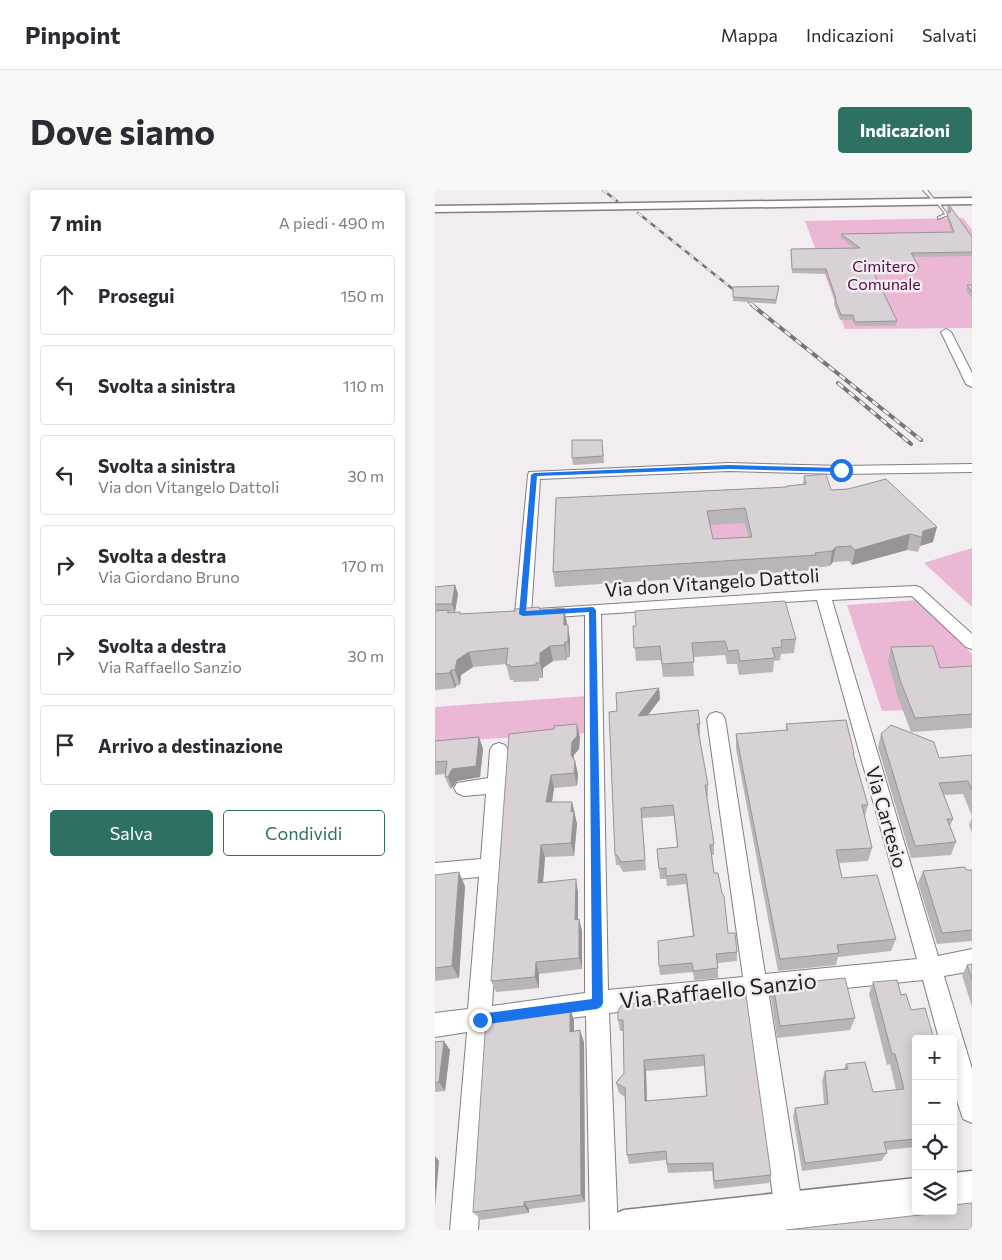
<!DOCTYPE html>
<html lang="it">
<meta charset="utf-8">
<style>
body{margin:0;font-family:Commissioner,sans-serif;background:#f7f7f7;color:#2b2b33}
.controls{position:absolute;right:15px;bottom:15px;display:grid;overflow:hidden;border-radius:5px;box-shadow:0 2px 12px #0003}
.controls button{width:45px;height:45px;display:grid;place-items:center;padding:0;border:0;border-bottom:1px solid #e1e1e2;background:#fff;color:#2b2b33;font:25px sans-serif}
.stop{position:absolute;width:15px;height:15px;margin:-11px;border:4px solid #1a73e8;border-radius:50%;background:#fff}
.stop.end{background:#1a73e8;border-color:#fff;box-shadow:0 1px 5px #0008}
.list{margin:0;padding:0;list-style:none}
h2{display:flex;justify-content:space-between;align-items:center;height:65px;margin:0;padding:0 20px;font-size:21px}
h2 small{font-size:16px;font-weight:400;color:#7c7c81}
.list li{display:grid;grid-template-columns:32px 1fr auto;gap:15px;align-items:center;box-sizing:border-box;height:80px;margin:0 10px 10px;padding:0 10px;border:1px solid #e1e1e2;border-radius:5px}
.list b{display:block;font-size:19px;white-space:nowrap}
.list p{margin:0;font-size:16px;white-space:nowrap;color:#7c7c81}
.list em{font-size:16px;font-style:normal;color:#7c7c81}
.actions{display:flex;gap:10px;padding:15px 20px}
.actions a{flex:1;padding:11px 0;border:1px solid #2e7163;border-radius:5px;text-align:center;font-size:18px;color:#2e7163}
.actions .main{background:#2e7163;color:#fff}
.icon{flex:none;width:28px;height:28px;fill:none;stroke:currentColor;stroke-width:2;stroke-linecap:round;stroke-linejoin:round}
.map{position:relative;flex:none;width:537px;height:1040px;overflow:hidden;border-radius:5px}
header{display:flex;align-items:center;gap:30px;box-sizing:border-box;height:70px;padding:0 25px;background:#fff;border-bottom:1px solid #e1e1e2}
header strong{font-size:24px}
nav{display:flex;gap:28px;margin-inline-start:auto;font-size:18px}
.intro{display:flex;align-items:center;justify-content:space-between;box-sizing:border-box;height:120px;padding:0 30px}
h1{margin:0;font-size:35px}
.button{padding:12px 22px;border-radius:5px;background:#2e7163;color:#fff;font-size:18px;font-weight:700}
main{display:flex;gap:30px;padding:0 30px}
aside{flex:1;background:#fff;border-radius:5px;box-shadow:0 2px 12px #0003}
.map>svg:first-child{display:block}
</style>
<header>
<strong>Pinpoint</strong>
<nav><a>Mappa</a><a>Indicazioni</a><a>Salvati</a></nav>
</header>
<div class="intro"><h1>Dove siamo</h1><a class="button">Indicazioni</a></div>
<main>
<aside>
<h2>7 min<small>A piedi · 490 m</small></h2>
<ul class="list">
<li><svg class="icon" aria-label="ahead" viewBox="0 0 24 24"><path d="M12 20V5M6 11l6-6 6 6"/></svg><div><b>Prosegui</b></div><em>150 m</em></li>
<li><svg class="icon" aria-label="left" viewBox="0 0 24 24"><path d="M17 20v-9H6M10 6l-5 5 5 5"/></svg><div><b>Svolta a sinistra</b></div><em>110 m</em></li>
<li><svg class="icon" aria-label="left" viewBox="0 0 24 24"><path d="M17 20v-9H6M10 6l-5 5 5 5"/></svg><div><b>Svolta a sinistra</b><p>Via don Vitangelo Dattoli</p></div><em>30 m</em></li>
<li><svg class="icon" aria-label="right" viewBox="0 0 24 24"><path d="M7 20v-9h11M14 6l5 5-5 5"/></svg><div><b>Svolta a destra</b><p>Via Giordano Bruno</p></div><em>170 m</em></li>
<li><svg class="icon" aria-label="right" viewBox="0 0 24 24"><path d="M7 20v-9h11M14 6l5 5-5 5"/></svg><div><b>Svolta a destra</b><p>Via Raffaello Sanzio</p></div><em>30 m</em></li>
<li><svg class="icon" aria-label="arrive" viewBox="0 0 24 24"><path d="M6 21V4h12l-3 4 3 4H6"/></svg><div><b>Arrivo a destinazione</b></div></li>
</ul>
<div class="actions"><a class="main">Salva</a><a>Condividi</a></div>
</aside>
<div class="map">
<svg width="537" height="1040" viewBox="0 0 537 1040">
<rect width="100%" height="100%" fill="#f2edf0"/>
<path fill="#ebb7d4" d="M528,28L537,40V138L410,139L370,31Z
M308,329L317,366L278,369L272,331Z
M537,358V417L489,373Z
M484,410L537,464V489L522,518L447,521L412,415Z
M152,506V543L0,552V517Z"/>
<g fill="none" stroke-linecap="round" stroke-linejoin="round">
<defs>
<path id="lane" d="M488,0H492L502,13H500Z
M503,14H505L513,25L503,29V27L510,24Z"/>
<path id="street" d="M511,139L516,142L537,183V197L531,194L506,142Z
M294,273L406,276L537,274V282L406,284L294,281L105,289L96,424L94,428L88,429L82,428L80,424L93,285L94,282Z
M481,396L486,398L537,444V459L531,457L477,406L397,410L503,766L537,759V781L509,786L537,879V933L528,929L518,899V849H504L488,790L334,806L368,1021L364,1031L354,1035L344,1031L340,1021L311,808L174,823L183,1040H155L151,826L55,839L43,1040H15L32,842L0,847V823L33,819L44,687L0,691V673L46,669L51,604L29,606L22,603L19,598L22,593L53,588L55,560L58,555L64,553L70,555L73,560L57,816L150,803V425L108,428L102,427L100,423L102,419L388,400ZM382,410L482,769L330,784L290,529L287,524L281,522L275,524L272,529L308,787L173,800L166,424Z"/>
<path id="secondary" d="M537,8V14L0,22V16Z
M537,981V1019L518,1021V983Z
M481,988V1021H493L481,1026L361,1040H169L175,1026L189,1020Z"/>
</defs>
<use href="#lane" stroke="#847f81" stroke-width="2"/>
<use href="#street" stroke="#847f81" stroke-width="2"/>
<use href="#secondary" stroke="#847f81" stroke-width="3"/>
<use href="#lane" fill="#fff" fill-rule="evenodd"/>
<use href="#street" fill="#fff" fill-rule="evenodd"/>
<use href="#secondary" fill="#fff" fill-rule="evenodd"/>
<defs>
<path id="rail-far1" d="M168,0L182,11
M203,23L319,116"/>
<path id="rail" d="M317,115L486,250
M403,193L476,254"/>
</defs>
<use href="#rail-far1" stroke="#787576" stroke-width="2.5"/>
<use href="#rail" stroke="#787576" stroke-width="4"/>
<use href="#rail-far1" stroke="#f2edf0" stroke-width="2" stroke-dasharray="5.5" stroke-linecap="butt"/>
<use href="#rail" stroke="#f2edf0" stroke-width="2.5" stroke-dasharray="7" stroke-linecap="butt"/>
</g>
<path fill="#bab5b8" fill-rule="evenodd" d="M513,16L537,47V66L478,67L484,77L483,82H438L462,131L461,136H420L417,130H405L399,114L400,110L391,84L357,83L356,59L419,58L406,48V44L517,42L512,28V24L513,23L512,20Z
M532,95H537V109L531,100Z
M344,96L341,114L298,111V97Z
M168,257L169,273L138,275L137,268Z
M369,286L498,352L485,356L483,362L472,360L417,375L414,371L398,372L395,376L379,378V380L120,397L118,382L121,308L352,297V296L368,295ZM309,333L313,347L278,349L275,335Z
M20,395L23,404L20,422H14V423L25,424L105,420L132,435L135,450V467L132,468V470L118,471L108,478V488H104V491L79,492L78,490H75L71,474L38,477L26,485L25,495L21,496L20,498L0,500V397Z
M198,436L361,449L359,463L346,464L345,470L339,471L338,482L304,485L302,474H292L290,465L258,467L259,486L228,487L226,470L201,471Z
M456,457L505,478L537,476V538L476,542L462,505L453,471Z
M224,498L225,509L213,525L265,534V545H264L273,595V606H272L279,654V665H277L279,683L293,743L302,762V771L283,773V788L259,790L258,782L225,785L224,776L258,746L251,694L232,696L231,689H225L222,659L242,657L239,626L207,628L211,680L188,682L184,675H181L180,665L182,521Z
M351,534L419,563V567L433,615L430,626L437,658L433,671L404,673L407,688L461,749L456,761L403,767L401,775L343,781L301,559V544L351,540Z
M74,544L145,547L144,559L139,565V569L143,584L142,596L119,598L117,612H137L142,634L139,666L110,667L108,692L143,702V729H144L147,741V779L104,784V798L61,802L56,791Z
M446,544L504,568L537,565V626L528,604L509,605L518,629L515,636L521,652L516,665L476,668L443,557Z
M44,547L48,559L45,587L22,591L17,598L15,599L10,587V584L0,585V551Z
M537,627V643L534,635Z
M531,680H537V751L502,754L483,693L488,681Z
M0,685L30,696L24,788L0,791Z
M537,774V817L527,785L532,775Z
M438,792L466,805L481,849V957L451,960L452,963L446,971L367,981L358,927L360,918L389,914L387,891L390,881L409,879L411,874L438,902L461,900L455,874L452,875L434,804Z
M338,795L420,828L415,840L342,848L336,808Z
M262,803L336,985L334,993L279,999L277,981L233,983L231,970L194,974L192,965L190,907L184,903L181,893L189,883L188,841H185L183,830L224,815L262,811ZM269,876L271,906L212,911L211,881Z
M139,830V841L149,852L150,1012L94,1019V1023L46,1030L38,1022Z
M0,852L15,860L10,901L0,902Z"/>
<path fill="#979396" d="M502,337L498,352L485,356L488,341Z
M475,344L472,360L417,375L420,360Z
M401,357L398,372L395,376L397,361Z
M20,395L23,404L20,422L17,414Z
M129,418L132,433V450L129,435Z
M133,435L135,450V467L133,452Z
M130,452L132,468V470L129,455Z
M115,456L118,471L108,478V488L105,473V463Z
M34,462L38,477L26,485L25,495L20,480L22,470Z
M16,480L21,496L20,498L15,483Z
M224,498L225,509L204,537L203,526Z
M142,534L145,547L144,559L139,565L138,578L136,565L137,552Z
M44,547L48,559L45,587L22,591L17,598L13,587L17,579Z
M140,571L143,584L142,596L139,583Z
M116,585L119,598L115,625L111,612Z
M137,612L142,634L139,666L136,653V622Z
M106,655L110,667L107,705L103,693Z
M24,682L30,696L24,788L17,776Z
M141,689L143,702V742L140,730Z
M144,729L147,741V779L144,768Z
M101,772L104,784V798L100,787Z
M135,818L139,830V853L135,842Z
M145,840L149,852L150,1012L146,1005Z
M9,851L15,860L10,901L4,892Z
M209,870L211,881L212,921L210,911Z
M0,966L4,971L0,1017Z
M89,1012L94,1019V1023L89,1016Z"/>
<path fill="#d8d2d6" stroke="#979396" fill-rule="evenodd" d="M514,15L537,47V62L476,63L484,77H436L462,131L420,132L418,125H406L400,109H401L391,79H357L356,59L425,58L406,44L519,42L512,24L516,21L513,16Z
M532,95H537V102Z
M344,96L341,110L298,107V97Z
M137,250H167L168,266L137,268Z
M391,284L396,300L413,299L451,289L502,337L488,341L487,347L475,344L420,360L416,356L401,357L397,361L380,363L381,365L118,382L121,308L352,297V296L371,294L369,286ZM310,318L317,347L278,349L272,321Z
M20,395L17,414H0V397Z
M350,411L361,449L346,450L347,457L337,458L340,468L305,471L303,460L293,461L290,451L257,453L259,472L227,474L225,456L199,458L198,436H201L200,421Z
M104,417L105,420L129,418V435H133V452H130L129,455L115,456L105,463V473H101V475L75,477V475H71L73,458L34,462L22,470L20,480H16L15,483L0,484V421L13,420V423L25,422V424L80,421V419Z
M498,456L505,478L537,476V524L480,528L465,490L456,457Z
M224,498L203,526L263,520L265,534H262L273,595H270L279,654L275,655L279,683H283L287,703L289,706L293,743H300L302,762L281,764L283,778L258,781L257,773L224,776L223,751L259,746L251,684L231,686V678L224,679L222,659L243,657L238,615L206,618L210,670L186,672L182,665H180L174,522L182,521L181,503Z
M411,530L419,563H418L433,615H427L437,658L401,660L407,688L442,685L461,749L402,755L404,763L345,769L301,544L353,540L351,534Z
M142,534V546L137,552L136,565L140,571L139,583L116,585L111,612H137L136,622L139,621L136,653L106,655L103,693L141,689L140,730L144,729V768L101,772L100,787L56,791L74,544L119,539V536Z
M456,535L499,552L504,568L537,565V600L533,591L504,593L518,629H512L521,652L480,656L446,544Z
M44,547L41,576L17,579L13,587H10L12,571L0,572V551Z
M530,677L531,680H537V740L507,743L488,681Z
M24,682L17,776L0,778V685Z
M537,774V789L532,775Z
M410,788L420,828L345,836L338,795Z
M462,790L466,805L471,804L476,820L490,818L499,849H481V949L449,952L452,963L370,973L360,918L393,914L390,881L413,879L411,874L430,872L438,902L469,899L460,864H457L438,792Z
M310,798L336,985L279,991L278,973L232,974L231,961L192,965L190,898L181,893L189,883L188,830H183V821L186,816L191,814L224,811V815L263,811L262,803ZM269,865L272,906L210,911L209,870Z
M135,818V842L145,840L146,1005L89,1012V1016L38,1022L51,829Z
M9,851L4,892L0,893V852Z
M537,1013V1040H351L512,1022L511,1021H518V1015Z"/>
<path fill="#1a73e8" d="M294,275L406,278L408,280L406,282L294,279L102,286L91,421L158,417L161,420L168,813L166,817L162,819L45,835L42,833L40,830L42,826L45,824L157,809L154,422L88,426L84,424L96,285L99,283Z"/>
<g text-anchor="middle" dominant-baseline="central" stroke-width="5" stroke-linejoin="round" paint-order="stroke">
<g font-size="16" fill="#5c0844" stroke="#f2edf0">
<text x="449" y="75">Cimitero<tspan x="449" dy="18">Comunale</tspan></text>
</g>
<g font-size="19" fill="#232122" stroke="#f2edf0">
<text transform="translate(277 392) rotate(-4)">Via don Vitangelo Dattoli</text>
<text transform="translate(452 627) rotate(74)">Via Cartesio</text>
</g>
<g font-size="22" fill="#232122" stroke="#f2edf0">
<text transform="translate(283 800) rotate(-6)">Via Raffaello Sanzio</text>
</g>
</g>
</svg>
<div class="controls">
<button>+</button>
<button>−</button>
<button><svg class="icon" aria-label="locate" viewBox="0 0 24 24"><circle cx="12" cy="12" r="6"/><path d="M12 2v4M12 18v4M2 12h4M18 12h4"/></svg></button>
<button><svg class="icon" aria-label="layers" viewBox="0 0 24 24"><path d="M12 4l9 5-9 5-9-5zM3 14l9 5 9-5"/></svg></button>
</div>
<div class="stop" style="left:406px;top:280px"></div>
<div class="stop end" style="left:45px;top:830px"></div>
</div>
</main>
